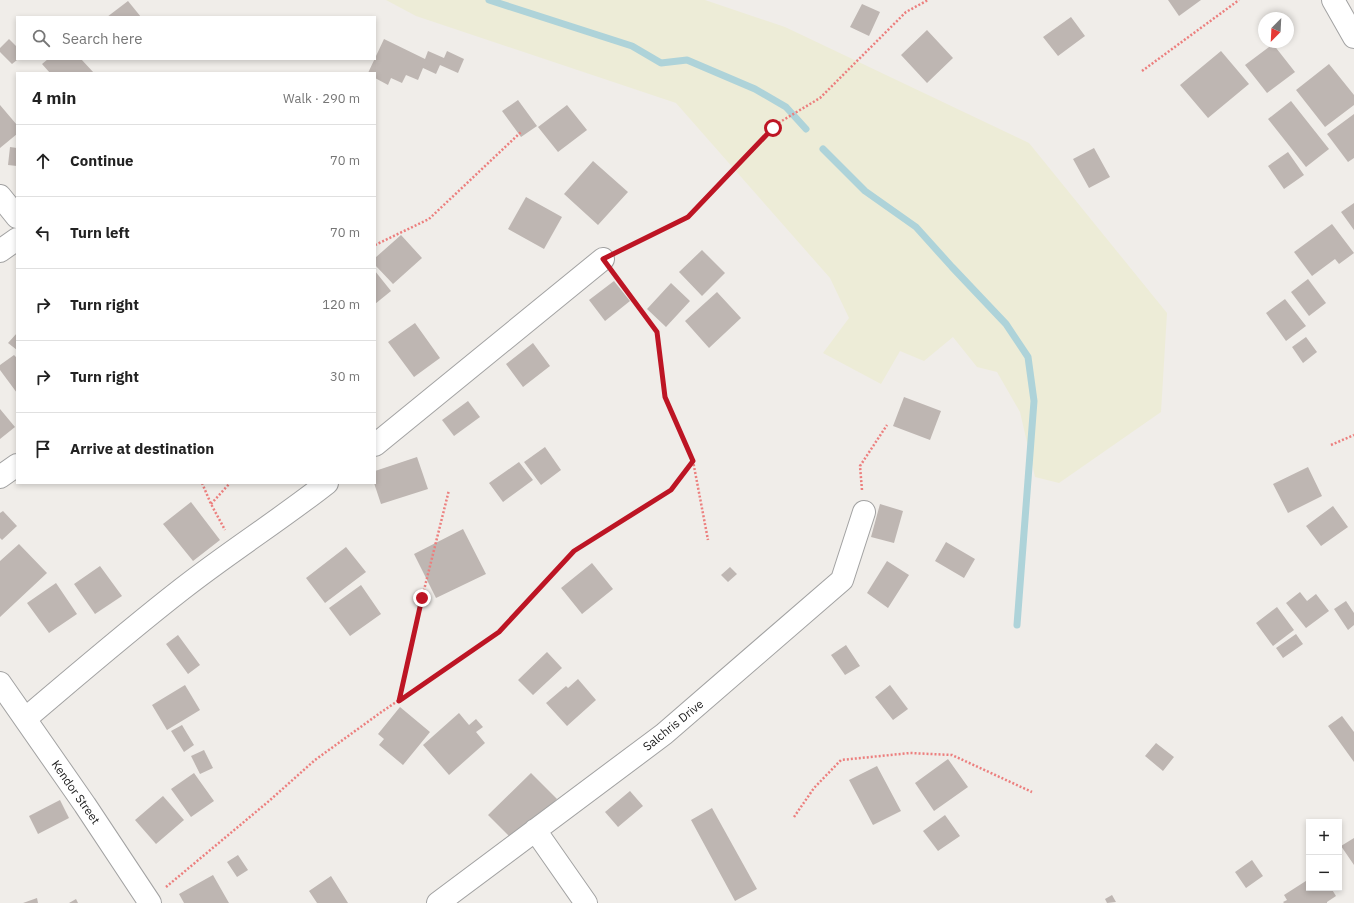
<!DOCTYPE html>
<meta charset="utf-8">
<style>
body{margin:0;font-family:"IBM Plex Sans",sans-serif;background:#f6f6f6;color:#222}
.controls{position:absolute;right:12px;bottom:12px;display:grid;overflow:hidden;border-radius:0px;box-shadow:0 2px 6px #0003}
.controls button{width:36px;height:36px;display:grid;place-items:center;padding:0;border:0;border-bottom:1px solid #e0e0e0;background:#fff;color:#222;font:20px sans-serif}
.compass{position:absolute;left:1258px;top:12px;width:36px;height:36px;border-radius:50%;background:#fff;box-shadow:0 2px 6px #0003;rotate:204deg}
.stop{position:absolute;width:12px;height:12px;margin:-9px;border:3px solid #bd1524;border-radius:50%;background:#fff}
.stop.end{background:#bd1524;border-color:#fff;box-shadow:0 1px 4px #0008}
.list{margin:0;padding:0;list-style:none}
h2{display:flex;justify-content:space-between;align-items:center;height:52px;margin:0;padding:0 16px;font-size:17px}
h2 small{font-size:13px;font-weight:400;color:#767676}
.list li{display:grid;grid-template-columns:26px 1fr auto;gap:12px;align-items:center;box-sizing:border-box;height:72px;padding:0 16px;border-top:1px solid #e0e0e0}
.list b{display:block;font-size:15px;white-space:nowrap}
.list em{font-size:13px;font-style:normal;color:#767676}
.icon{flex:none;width:22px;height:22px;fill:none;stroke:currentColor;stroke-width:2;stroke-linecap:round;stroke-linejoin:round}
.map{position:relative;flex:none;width:1354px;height:903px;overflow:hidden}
.search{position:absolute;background:#fff;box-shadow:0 2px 6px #0003;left:16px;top:16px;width:360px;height:44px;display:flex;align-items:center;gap:10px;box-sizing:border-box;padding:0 14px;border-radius:0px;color:#767676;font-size:15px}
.panel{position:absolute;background:#fff;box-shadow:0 2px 6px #0003;left:16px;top:72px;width:360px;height:412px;border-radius:0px}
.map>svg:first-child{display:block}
</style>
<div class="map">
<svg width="1354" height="903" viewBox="0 0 1354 903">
<rect width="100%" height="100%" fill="#f0ede9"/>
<path fill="#edecd7" d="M386,0H705L785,27L1029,143L1167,313L1161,412L1059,483L1035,477L1020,412L997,372L977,367L953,337L924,361L900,351L881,384L823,353L849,318L830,278L676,103L416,16Z"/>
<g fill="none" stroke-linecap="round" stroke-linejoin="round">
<path stroke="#aed3d9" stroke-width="7" d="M489,0L632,46L661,63L687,60L755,89L786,107L806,129
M823,149L865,191L916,227L952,267L1006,324L1028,357L1034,401L1017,625"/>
</g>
<path fill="#beb6b2" d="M1168,0H1201L1179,16Z
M128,1L141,17H107Z
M862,4L880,12L869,36L850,27Z
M1071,17L1085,36L1058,56L1043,37Z
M927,30L953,58L927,83L901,55Z
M9,39L17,47V60L12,64L0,52V48Z
M384,39L425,59L428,51L444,58L447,51L464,59L458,73L440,65L436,74L423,68L418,80L406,75L402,83L391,78L388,85L375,78V73H368Z
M1273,44L1295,72L1267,93L1245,65Z
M1221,51L1249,84L1208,118L1180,85Z
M48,59H81L94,73H50L42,64Z
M1329,64L1354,95V105L1325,127L1296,90Z
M518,100L537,126L521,137L502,111Z
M1291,101L1329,149L1306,167L1268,119Z
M0,105L17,125V134L0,148Z
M567,105L587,130L558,152L538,127Z
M1354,114V158L1348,162L1327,134Z
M10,147L17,148V166L8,165Z
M1094,148L1110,177L1089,188L1073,159Z
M1288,152L1304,175L1284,189L1268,166Z
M593,161L628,192L598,225L564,194Z
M526,197L562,217L544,249L508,229Z
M1354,203V230L1341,212Z
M1332,224L1354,253L1339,264L1335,259L1312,276L1294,252Z
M401,235L422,258L393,284L375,265V258Z
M702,250L725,273L702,296L679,272Z
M375,271L391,291L375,304Z
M1308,279L1326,303L1309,316L1291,292Z
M614,281L630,301L605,321L589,300Z
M671,283L690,301L666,327L647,309Z
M717,292L741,318L709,348L685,321Z
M1285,299L1306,326L1286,341L1266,313Z
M415,323L440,358L414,377L388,342Z
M17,333V350L8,343Z
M1306,337L1317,352L1303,363L1292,347Z
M533,343L550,366L523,387L506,364Z
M14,355L17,358V393L0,370V365Z
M904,397L941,411L930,440L893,426Z
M468,401L480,417L454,436L442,420Z
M0,409L15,427L0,439Z
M545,447L561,470L541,485L524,462Z
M417,457L428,489L381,504L374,483H375V471Z
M519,462L533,480L503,502L489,483Z
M1308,467L1322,496L1288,513L1273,484Z
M191,502L220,540L193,561L163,524Z
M880,504L903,511L894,543L871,537Z
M1333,506L1348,527L1321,546L1306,526Z
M3,511L17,526L2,540L0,538V513Z
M463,529L486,574L436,598L414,554Z
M946,542L975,559L964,578L935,561Z
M19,544L47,573L0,617V561Z
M346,547L366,572L325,603L306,578Z
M887,561L909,575L888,608L867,593Z
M592,563L613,589L582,614L561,588Z
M100,566L122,596L95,614L74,584Z
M730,567L737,574L728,582L721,575Z
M56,583L77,614L49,633L27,603Z
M361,585L381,614L350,636L329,608Z
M1300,592L1307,601L1316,594L1329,611L1306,628L1286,603Z
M1346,601L1354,613V625L1348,630L1334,609Z
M1277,607L1294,630L1273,646L1256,623Z
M1296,634L1303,644L1283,658L1276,648Z
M178,635L200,665L188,674L166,644Z
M846,645L860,666L845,675L831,655Z
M547,652L562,668L533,695L518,680Z
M578,679L596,700L567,726L546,703L566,686L568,688Z
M185,685L200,710L167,730L152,705Z
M890,685L908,709L893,720L875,697Z
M400,707L430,732L403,765L379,745L384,739L378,734Z
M459,713L469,725L476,719L483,727L476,732L485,743L449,775L423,745Z
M1342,716L1354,732V762L1328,726Z
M182,725L194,745L184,752L171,731Z
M1156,743L1174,757L1163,771L1145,756Z
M204,750L213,768L200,774L191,756Z
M948,759L968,787L934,811L915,783Z
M877,766L901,811L873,825L849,780Z
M194,773L214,801L191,817L171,789Z
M531,773L557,799L514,841L488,815Z
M630,791L643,806L618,827L605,812Z
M163,796L184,820L156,844L135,820Z
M60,800L69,818L38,834L29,816Z
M712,808L757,889L735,901L691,820Z
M945,815L960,836L938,851L923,831Z
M1354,838V865L1341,846Z
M238,855L248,870L237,877L227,862Z
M1252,860L1263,876L1246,888L1235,872Z
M213,875L229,903H184L179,894Z
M331,876L348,903H317L309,891Z
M1309,879V888H1331L1336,896L1327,902V903H1284L1283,902L1287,900L1284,895Z
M1112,895L1116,902L1107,903L1105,899Z
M37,898L38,903H23Z
M76,899L78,903H69Z"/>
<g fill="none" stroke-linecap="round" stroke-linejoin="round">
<defs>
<path id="street" d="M1333,0L1354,37
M0,196L17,217
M0,251L17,239
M375,445L603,259
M0,477L17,465
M0,683L85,805L150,903
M25,719C77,675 128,631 182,589C229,552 280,520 327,483
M535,830L586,903
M438,903L664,734L842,580L864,512"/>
</defs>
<use href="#street" stroke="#a2a2a2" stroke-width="24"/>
<path stroke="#ec7f7e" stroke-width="2.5" stroke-dasharray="2 2" stroke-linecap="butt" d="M1142,71L1239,0
M375,245L429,219L521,132
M622,249L688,217L780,122L820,98L906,12L928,0
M616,276L657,332L665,397L693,461L708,540
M1331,445L1354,435
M202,483L211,504L225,530
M862,490L860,466L887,425
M211,504L230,483
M399,700L422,598L449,490
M794,817L814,788L841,760L910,753L952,755L1032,792
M166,887L269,801L315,760L380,713L499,632L574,551L671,490L693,462"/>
<use href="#street" stroke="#fff" stroke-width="22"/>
</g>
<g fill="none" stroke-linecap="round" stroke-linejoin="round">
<path stroke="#bd1524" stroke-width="5" d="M422,598L399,701L499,632L574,551L671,490L693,461L665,397L657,332L603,259L688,217L773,128"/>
</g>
<g text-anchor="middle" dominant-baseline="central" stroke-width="3" stroke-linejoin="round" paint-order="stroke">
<g font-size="12" fill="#212121" stroke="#fff">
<text transform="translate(673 725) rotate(-39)">Salchris Drive</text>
<text transform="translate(76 792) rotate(55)">Kendor Street</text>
</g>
</g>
</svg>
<div class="controls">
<button>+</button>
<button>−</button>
</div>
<svg class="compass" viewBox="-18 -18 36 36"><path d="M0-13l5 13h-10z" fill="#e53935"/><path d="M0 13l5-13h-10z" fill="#767676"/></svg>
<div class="stop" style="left:773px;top:128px"></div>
<div class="stop end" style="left:422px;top:598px"></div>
<div class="search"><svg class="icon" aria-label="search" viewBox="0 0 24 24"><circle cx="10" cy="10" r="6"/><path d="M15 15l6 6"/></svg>Search here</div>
<section class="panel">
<h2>4 min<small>Walk · 290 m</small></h2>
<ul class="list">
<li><svg class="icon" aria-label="ahead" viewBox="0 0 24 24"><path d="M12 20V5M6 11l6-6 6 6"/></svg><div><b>Continue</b></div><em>70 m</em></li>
<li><svg class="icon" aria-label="left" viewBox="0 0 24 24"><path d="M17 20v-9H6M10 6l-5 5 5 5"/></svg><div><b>Turn left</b></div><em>70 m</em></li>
<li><svg class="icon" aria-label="right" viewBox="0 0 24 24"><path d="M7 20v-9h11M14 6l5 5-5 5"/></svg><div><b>Turn right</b></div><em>120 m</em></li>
<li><svg class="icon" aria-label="right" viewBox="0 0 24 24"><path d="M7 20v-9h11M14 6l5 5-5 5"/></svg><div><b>Turn right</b></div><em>30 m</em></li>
<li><svg class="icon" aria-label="arrive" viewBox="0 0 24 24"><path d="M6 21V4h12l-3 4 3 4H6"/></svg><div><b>Arrive at destination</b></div></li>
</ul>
</section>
</div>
